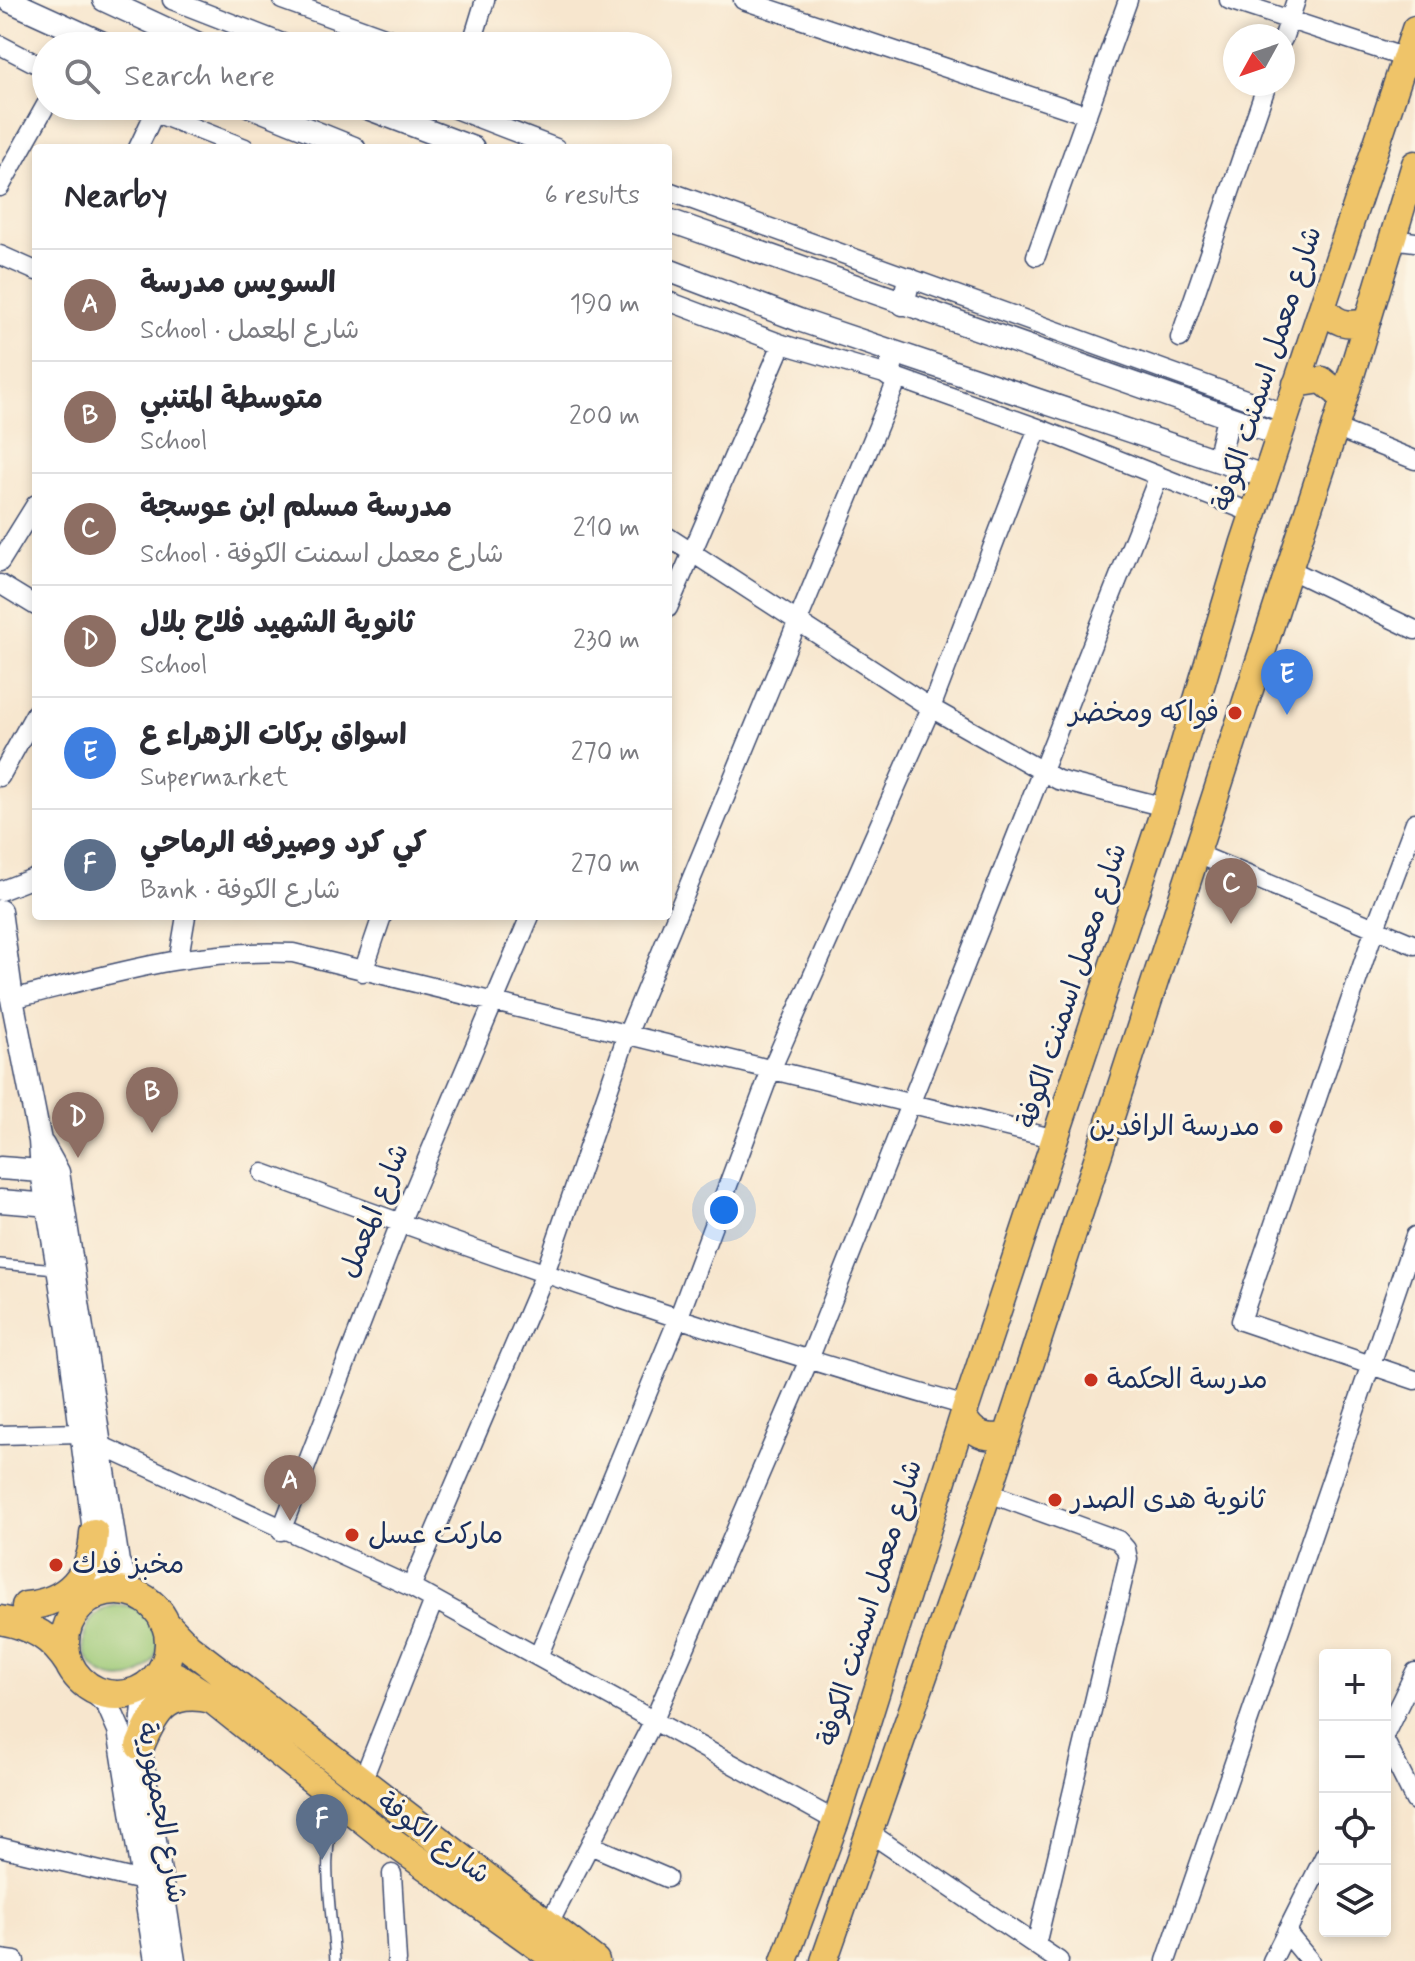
<!DOCTYPE html>
<meta charset="utf-8">
<style>
body{margin:0;font-family:Mynerve,"Playpen Sans Arabic",sans-serif;background:#f2f2f3;color:#2b2b33}
.controls{position:absolute;right:24px;bottom:24px;display:grid;overflow:hidden;border-radius:8px;box-shadow:0 4px 12px #0003}
.controls button{width:72px;height:72px;display:grid;place-items:center;padding:0;border:0;border-bottom:2px solid #e1e1e2;background:#fff;color:#2b2b33;font:40px sans-serif}
.compass{position:absolute;left:1223px;top:24px;width:72px;height:72px;border-radius:50%;background:#fff;box-shadow:0 4px 12px #0003;rotate:230deg}
.you{position:absolute;left:724px;top:1210px;width:28px;height:28px;margin:-20px;border:6px solid #fff;border-radius:50%;background:#1a73e8;box-shadow:0 0 0 12px #1a73e833}
.badge{display:grid;place-items:center;width:52px;height:52px;border-radius:50%;background:#c8321e;color:#fff;font-size:26px;font-weight:700}
.pin{position:absolute;translate:-50% -66px;filter:drop-shadow(0 2px 4px #0008)}
.pin::after{content:'';position:absolute;top:42px;width:28px;height:24px;background:inherit;clip-path:polygon(0 0,100% 0,50% 100%)}
.list{margin:0;padding:0;list-style:none}
h2{display:flex;justify-content:space-between;align-items:center;height:104px;margin:0;padding:0 32px;font-size:34px}
h2 small{font-size:26px;font-weight:400;color:#7c7c81}
.list li{display:grid;grid-template-columns:52px 1fr auto;gap:24px;align-items:center;box-sizing:border-box;height:112px;padding:0 32px;border-top:2px solid #e1e1e2}
.list b{display:block;font-size:30px;white-space:nowrap}
.list p{margin:0;font-size:26px;white-space:nowrap;color:#7c7c81}
.list em{font-size:26px;font-style:normal;color:#7c7c81}
.icon{flex:none;width:44px;height:44px;fill:none;stroke:currentColor;stroke-width:2;stroke-linecap:round;stroke-linejoin:round}
.map{position:relative;flex:none;width:1415px;height:1961px;overflow:hidden}
.search{position:absolute;background:#fff;box-shadow:0 4px 12px #0003;left:32px;top:32px;width:640px;height:88px;display:flex;align-items:center;gap:20px;box-sizing:border-box;padding:0 28px;border-radius:44px;color:#7c7c81;font-size:30px}
.panel{position:absolute;background:#fff;box-shadow:0 4px 12px #0003;left:32px;top:144px;width:640px;height:776px;border-radius:8px}
.map>svg:first-child{display:block}
</style>
<div class="map">
<svg width="1415" height="1961" viewBox="0 0 1415 1961">
<rect width="100%" height="100%" fill="#fcf5e5"/>
<filter id="ink" filterUnits="userSpaceOnUse"><feTurbulence type="fractalNoise" baseFrequency=".0125" numOctaves="2"/><feDisplacementMap in="SourceGraphic" scale="16" xChannelSelector="R" yChannelSelector="G"/><feConvolveMatrix kernelMatrix="1 2 1 2 8 2 1 2 1" color-interpolation-filters="sRGB"/></filter>
<filter id="wash" filterUnits="userSpaceOnUse"><feTurbulence type="fractalNoise" baseFrequency=".006" numOctaves="4" result="noise"/><feDisplacementMap in="SourceGraphic" scale="32" xChannelSelector="R" yChannelSelector="G"/><feGaussianBlur stdDeviation="1.8" result="paint"/><feColorMatrix in="noise" values="0 0 0 0 0 0 0 0 0 0 0 0 0 0 0 0 0 1.4 0 .05"/><feComposite in="paint" operator="in"/></filter>
<g filter="url(#wash)">
<rect width="100%" height="100%" fill="#f7e6ce"/>
<path fill="#9bc875" stroke="#5b7c6a" stroke-width="2" d="M84 1642a37 37 0 1 1 74 0a37 37 0 1 1-74 0Z"/>
</g>
<g filter="url(#ink)">
<g fill="none" stroke-linecap="round" stroke-linejoin="round">
<defs>
<path id="service" d="M0,1264L56,1269
M335,1961C332,1910 318,1852 339,1804"/>
<path id="minor" d="M172,0L290,46
M282,0L409,46
M743,0L1087,115
M1229,0L1406,58
M1283,39L1296,0
M0,45L46,69
M471,46L485,0
M138,106L245,148
M447,106L556,148
M138,148L155,112
M0,187L46,105
M668,191L1287,414
M1392,239L1415,242
M0,255L36,271
M1036,256L1128,0
M668,301L782,344L898,378L1038,428L1255,514
M1180,338L1267,84
M1335,428L1415,460
M668,537L931,708L1058,780L1165,807
M0,562L36,504
M1287,568L1415,630
M0,584L36,606
M668,608L782,344
M0,777L36,712
M1415,822L1375,928L1241,1321L1415,1380
M1195,853L1415,945
M0,891L36,877
M179,957L186,916
M363,972L382,916
M12,999C109,975 191,948 293,953L1056,1139
M263,1173C495,1258 728,1339 966,1406
M0,1435L81,1433
M102,1446L411,1587L836,1821
M989,1493L1118,1540L1126,1549L1128,1559L1036,1945
M281,1531L400,1223L530,916
M411,1587L544,1276L627,1035L898,378
M538,1657L678,1319L771,1070L931,708L1038,428
M1385,1734L1415,1672
M1385,1741L1415,1801
M361,1784L434,1600
M870,1833L1059,1961
M590,1845L667,1878
M0,1847L142,1881
M392,1874L397,1961
M548,1926L654,1720L808,1362L1158,478
M1286,1932L1310,1961
M0,1959L15,1961
M1166,1961L1415,1236
M1272,1961L1325,1855"/>
<path id="tertiary" d="M8,0L109,46
M104,0L203,46
M250,106L354,148
M362,106L473,148
M668,220L1280,435
M668,270L799,320L1267,477
M903,304L909,279
M889,375L894,352
M1218,460L1228,418
M0,911L12,999L40,1141L42,1172L67,1323L98,1562V1583L89,1599
M43,1145L58,1172L118,1562L131,1589L140,1596
M0,1168L56,1172
M0,1201L63,1206
M87,1685L108,1705L119,1730L156,1961
M146,1686L140,1746L174,1961"/>
<path id="primary" d="M1323,306C1334,324 1347,326 1367,322
M1296,384L1322,380L1344,398
M963,1416C973,1435 987,1440 1007,1435
M784,1961L836,1821L963,1416L1165,807L1244,542L1415,29
M824,1961L993,1479L1335,428L1415,164"/>
<path id="trunk" d="M65 1643a52 52 0 1 1 104 0a52 52 0 1 1-104 0Z
M26,1606C68,1602 92,1575 94,1533
M0,1620C33,1626 52,1637 70,1665
M164,1622L188,1647L595,1961
M156,1677L175,1676L213,1700L380,1833L559,1961
M140,1746C156,1708 169,1689 212,1699"/>
</defs>
<use href="#service" stroke="#3c4a6f" stroke-width="12"/>
<use href="#minor" stroke="#3c4a6f" stroke-width="21"/>
<use href="#tertiary" stroke="#3c4a6f" stroke-width="25"/>
<use href="#primary" stroke="#3c4a6f" stroke-width="29"/>
<use href="#trunk" stroke="#3c4a6f" stroke-width="31"/>
<use href="#service" stroke="#fff" stroke-width="9"/>
<use href="#minor" stroke="#fff" stroke-width="18"/>
<use href="#tertiary" stroke="#fff" stroke-width="22"/>
<use href="#primary" stroke="#efc469" stroke-width="26"/>
<use href="#trunk" stroke="#efc469" stroke-width="28"/>
</g>
</g>
<g fill="#c8321e" stroke="#fcf5e5" stroke-width="3">
<circle cx="1235" cy="713" r="8"/>
<circle cx="1276" cy="1127" r="8"/>
<circle cx="1091" cy="1380" r="8"/>
<circle cx="1055" cy="1500" r="8"/>
<circle cx="352" cy="1535" r="8"/>
<circle cx="56" cy="1565" r="8"/>
</g>
<g text-anchor="middle" dominant-baseline="central" stroke-width="6" stroke-linejoin="round" paint-order="stroke">
<g font-size="28" fill="#1b2f5e" stroke="#fcf5e5">
<text transform="translate(1268 369) rotate(-72)">شارع معمل اسمنت الكوفة</text>
<text transform="translate(1073 986) rotate(-72)">شارع معمل اسمنت الكوفة</text>
<text transform="translate(375 1211) rotate(-68)">شارع المعمل</text>
<text transform="translate(871 1603) rotate(-73)">شارع معمل اسمنت الكوفة</text>
<text transform="translate(161 1813) rotate(80)">شارع الجمهورية</text>
<text transform="translate(433 1839) rotate(37)">شارع الكوفة</text>
</g>
<g font-size="28" fill="#1b2f5e" stroke="#fcf5e5" text-anchor="start">
<text x="1219" y="713" text-anchor="end">فواكه ومخضر</text>
<text x="1260" y="1127" text-anchor="end">مدرسة الرافدين</text>
<text x="1107" y="1380">مدرسة الحكمة</text>
<text x="1071" y="1500">ثانوية هدى الصدر</text>
<text x="368" y="1535">ماركت عسل</text>
<text x="72" y="1565">مخبز فدك</text>
</g>
</g>
</svg>
<div class="controls">
<button>+</button>
<button>−</button>
<button><svg class="icon" aria-label="locate" viewBox="0 0 24 24"><circle cx="12" cy="12" r="6"/><path d="M12 2v4M12 18v4M2 12h4M18 12h4"/></svg></button>
<button><svg class="icon" aria-label="layers" viewBox="0 0 24 24"><path d="M12 4l9 5-9 5-9-5zM3 14l9 5 9-5"/></svg></button>
</div>
<svg class="compass" viewBox="-18 -18 36 36"><path d="M0-13l5 13h-10z" fill="#e53935"/><path d="M0 13l5-13h-10z" fill="#7c7c81"/></svg>
<div class="you"></div>
<div class="pin badge" style="left:290px;top:1521px;background:#8d6e63">A</div>
<div class="pin badge" style="left:152px;top:1133px;background:#8d6e63">B</div>
<div class="pin badge" style="left:1231px;top:924px;background:#8d6e63">C</div>
<div class="pin badge" style="left:78px;top:1158px;background:#8d6e63">D</div>
<div class="pin badge" style="left:1287px;top:715px;background:#3f7fe0">E</div>
<div class="pin badge" style="left:322px;top:1860px;background:#5c6f8a">F</div>
<div class="search"><svg class="icon" aria-label="search" viewBox="0 0 24 24"><circle cx="10" cy="10" r="6"/><path d="M15 15l6 6"/></svg>Search here</div>
<section class="panel">
<h2>Nearby<small>6 results</small></h2>
<ul class="list">
<li><span class="badge" style="background:#8d6e63">A</span><div><b>السويس مدرسة</b><p>School · شارع المعمل</p></div><em>190 m</em></li>
<li><span class="badge" style="background:#8d6e63">B</span><div><b>متوسطة المتنبي</b><p>School</p></div><em>200 m</em></li>
<li><span class="badge" style="background:#8d6e63">C</span><div><b>مدرسة مسلم ابن عوسجة</b><p>School · شارع معمل اسمنت الكوفة</p></div><em>210 m</em></li>
<li><span class="badge" style="background:#8d6e63">D</span><div><b>ثانوية الشهيد فلاح بلال</b><p>School</p></div><em>230 m</em></li>
<li><span class="badge" style="background:#3f7fe0">E</span><div><b>اسواق بركات الزهراء ع</b><p>Supermarket</p></div><em>270 m</em></li>
<li><span class="badge" style="background:#5c6f8a">F</span><div><b>كي كرد وصيرفه الرماحي</b><p>Bank · شارع الكوفة</p></div><em>270 m</em></li>
</ul>
</section>
</div>
